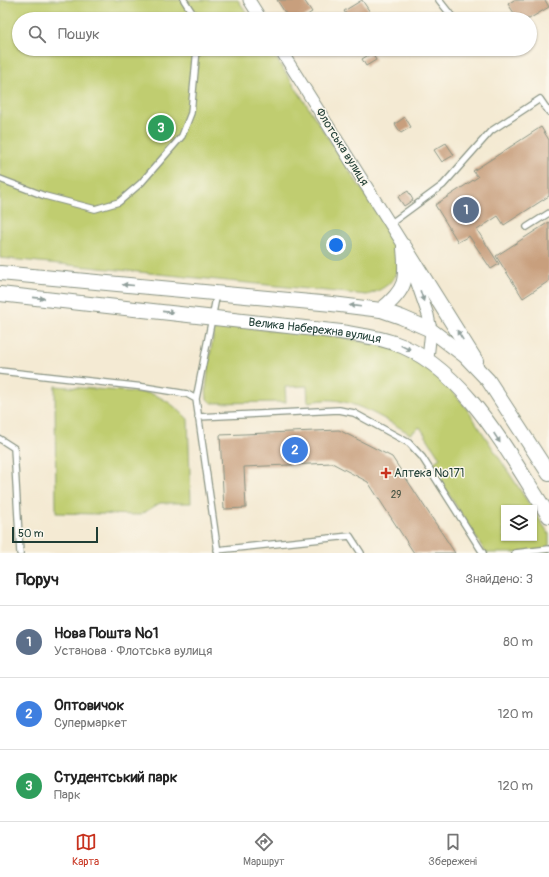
<!DOCTYPE html>
<html lang="uk">
<meta charset="utf-8">
<style>
body{margin:0;font-family:Pangolin,sans-serif;background:#f2f2f2;color:#222}
.controls{position:absolute;right:12px;bottom:12px;display:grid;overflow:hidden;border-radius:0px;box-shadow:0 1px 3px #0004}
.controls button{width:36px;height:36px;display:grid;place-items:center;padding:0;border:0;border-bottom:1px solid #e0e0e0;background:#fff;color:#222;font:20px sans-serif}
.scale{position:absolute;left:12px;bottom:10px;width:86px;box-sizing:border-box;padding-left:4px;border:2px solid #1f3d34;border-top:0;font-size:11px;line-height:14px;white-space:nowrap;color:#1f3d34;-webkit-text-stroke:3px #fbf7ec;paint-order:stroke}
.you{position:absolute;left:336px;top:245px;width:14px;height:14px;margin:-10px;border:3px solid #fff;border-radius:50%;background:#1a73e8;box-shadow:0 0 0 6px #1a73e833}
.badge{display:grid;place-items:center;width:26px;height:26px;border-radius:50%;background:#c8321e;color:#fff;font-size:13px;font-weight:700}
.pin{position:absolute;translate:-50% -50%;border:2px solid #fff;box-shadow:0 1px 4px #0006}
.list{margin:0;padding:0;list-style:none}
h2{display:flex;justify-content:space-between;align-items:center;height:52px;margin:0;padding:0 16px;font-size:17px}
h2 small{font-size:13px;font-weight:400;color:#767676}
.list li{display:grid;grid-template-columns:26px 1fr auto;gap:12px;align-items:center;box-sizing:border-box;height:72px;padding:0 16px;border-top:1px solid #e0e0e0}
.list b{display:block;font-size:15px;white-space:nowrap}
.list p{margin:0;font-size:13px;white-space:nowrap;color:#767676}
.list em{font-size:13px;font-style:normal;color:#767676}
.icon{flex:none;width:22px;height:22px;fill:none;stroke:currentColor;stroke-width:2;stroke-linecap:round;stroke-linejoin:round}
.map{position:relative;flex:none;width:549px;height:553px;overflow:hidden}
.search{position:absolute;background:#fff;box-shadow:0 1px 3px #0004;left:12px;right:12px;top:12px;height:44px;display:flex;align-items:center;gap:10px;box-sizing:border-box;padding:0 14px;border-radius:22px;color:#767676;font-size:15px}
.sheet{height:268px;background:#fff}
nav{display:flex;justify-content:space-around;align-items:center;box-sizing:border-box;height:56px;border-top:1px solid #e0e0e0;background:#fff;font-size:11px;color:#767676}
nav a{display:grid;justify-items:center;gap:2px}
nav .on{color:#c8321e}
.map>svg:first-child{display:block}
</style>
<div class="map">
<svg width="549" height="553" viewBox="0 0 549 553">
<rect width="100%" height="100%" fill="#fbf7ec"/>
<filter id="ink" filterUnits="userSpaceOnUse"><feTurbulence type="fractalNoise" baseFrequency=".025" numOctaves="2"/><feDisplacementMap in="SourceGraphic" scale="8" xChannelSelector="R" yChannelSelector="G"/><feConvolveMatrix kernelMatrix="1 2 1 2 8 2 1 2 1" color-interpolation-filters="sRGB"/></filter>
<filter id="wash" filterUnits="userSpaceOnUse"><feTurbulence type="fractalNoise" baseFrequency=".012" numOctaves="4" result="noise"/><feDisplacementMap in="SourceGraphic" scale="16" xChannelSelector="R" yChannelSelector="G"/><feGaussianBlur stdDeviation="0.9" result="paint"/><feColorMatrix in="noise" values="0 0 0 0 0 0 0 0 0 0 0 0 0 0 0 0 0 1.4 0 .05"/><feComposite in="paint" operator="in"/></filter>
<g filter="url(#wash)">
<rect width="100%" height="100%" fill="#f4ead3"/>
<path fill="#c0cd6f" stroke="#708552" d="M0,0H238L251,19H19V49H270C298,91 325,133 352,175C366,196 397,235 399,260C400,280 383,290 367,295L0,258Z
M220,325L341,337L395,349L408,355L445,382L465,406L532,508H504V538H534V511L549,534V553H486L430,465L440,458L420,427L410,434C389,421 357,402 333,400C325,399 316,401 308,402L307,386L285,387L286,402L211,403L207,399L206,389L209,362L214,331Z
M55,386L148,393C164,397 176,407 188,419L191,503H160L140,515L56,513Z"/>
<g id="blocks">
<path fill="#c89f7d" d="M277,0H304L312,12L301,19H289Z
M362,0L370,12L359,19H349L344,11Z
M514,0H545L549,7L529,19H518L508,4Z
M372,53L376,60L366,66L362,59Z
M405,117L411,127L401,133L395,124Z
M541,127L549,140V196L504,225L498,216L477,230L499,264L491,269L469,236L458,242L435,205L478,177L473,171Z
M446,143L454,155L442,162L434,150Z
M408,191L413,200L404,206L398,197Z
M549,222V281L523,298L496,256Z
M339,430L392,457L455,553H414L368,482L332,463L244,467L246,508L224,509L220,435Z"/>
</g>
</g>
<g filter="url(#ink)">
<use href="#blocks" fill-opacity="0" stroke="#8a9484" stroke-width="1"/>
<g fill="none" stroke-linecap="round" stroke-linejoin="round">
<defs>
<path id="service" d="M184,0L196,19
M439,0L454,19
M0,179L45,196L95,209L119,202L141,183L182,136L191,113L197,49
M390,224L443,185L491,131L540,99L549,112
M527,227L549,213
M0,371L144,387L187,394L196,399L217,293
M196,399L218,553
M198,417L339,410L354,413L409,443L422,457L483,553
M0,439L14,448L20,553
M217,550L350,536L361,553
M515,553L549,549"/>
<path id="minor" d="M249,0L261,19
M280,49L404,246L428,315L431,330L428,359"/>
<g id="tertiary">
<path d="M404,246L476,361"/>
<path d="M0,273L332,304L381,310L401,317L431,330L465,356L488,380L549,474"/>
<path id="s1" d="M0,294L341,332C358,335 378,337 394,343C465,367 510,457 549,516"/>
<path d="M381,310C407,289 407,280 404,248"/>
</g>
</defs>
<use href="#service" stroke="#8a9484" stroke-width="8"/>
<use href="#minor" stroke="#8a9484" stroke-width="13"/>
<use href="#tertiary" stroke="#8a9484" stroke-width="16"/>
<use href="#service" stroke="#fff" stroke-width="5.5"/>
<use href="#minor" stroke="#fff" stroke-width="11"/>
<use href="#tertiary" stroke="#fff" stroke-width="14"/>
</g>
<defs><path id="oneway-solid" d="M-6-.8H1V-3.2L6.5 0L1 3.2V.8H-6Z"/></defs>
<g fill="#8f9e9a">
<use href="#oneway-solid" transform="translate(128 285) rotate(-175)"/>
<use href="#oneway-solid" transform="translate(422 296) rotate(72)"/>
<use href="#oneway-solid" transform="translate(39 298) rotate(6)"/>
<use href="#oneway-solid" transform="translate(355 306) rotate(-173)"/>
<use href="#oneway-solid" transform="translate(168 312) rotate(6)"/>
<use href="#oneway-solid" transform="translate(460 335) rotate(-122)"/>
<use href="#oneway-solid" transform="translate(406 348) rotate(26)"/>
<use href="#oneway-solid" transform="translate(497 438) rotate(57)"/>
</g>
</g>
<path fill="#c8321e" stroke="#fbf7ec" stroke-width="1.5" d="M384 467h4v4h4v4h-4v4h-4v-4h-4v-4h4z"/>
<g text-anchor="middle" dominant-baseline="central" stroke-width="3" stroke-linejoin="round" paint-order="stroke">
<g font-size="10" fill="#495646">
<text x="396" y="495">29</text>
</g>
<g font-size="12" fill="#1f3d34" stroke="#fbf7ec">
<text transform="translate(342 147) rotate(58)">Флотська вулиця</text>
<text stroke="none"><textPath href="#s1" startOffset="317">Велика Набережна вулиця</textPath></text>
</g>
<g font-size="12" fill="#1f3d34" stroke="#fbf7ec" text-anchor="start">
<text x="394" y="473">Аптека №171</text>
</g>
</g>
</svg>
<div class="controls">
<button><svg class="icon" aria-label="layers" viewBox="0 0 24 24"><path d="M12 4l9 5-9 5-9-5zM3 14l9 5 9-5"/></svg></button>
</div>
<div class="scale">50 m</div>
<div class="you"></div>
<div class="pin badge" style="left:466px;top:210px;background:#5c6f8a">1</div>
<div class="pin badge" style="left:295px;top:450px;background:#3f7fe0">2</div>
<div class="pin badge" style="left:161px;top:128px;background:#2e9e5b">3</div>
<div class="search"><svg class="icon" aria-label="search" viewBox="0 0 24 24"><circle cx="10" cy="10" r="6"/><path d="M15 15l6 6"/></svg>Пошук</div>
</div>
<section class="sheet">
<h2>Поруч<small>Знайдено: 3</small></h2>
<ul class="list">
<li><span class="badge" style="background:#5c6f8a">1</span><div><b>Нова Пошта №1</b><p>Установа · Флотська вулиця</p></div><em>80 m</em></li>
<li><span class="badge" style="background:#3f7fe0">2</span><div><b>Оптовичок</b><p>Супермаркет</p></div><em>120 m</em></li>
<li><span class="badge" style="background:#2e9e5b">3</span><div><b>Студентський парк</b><p>Парк</p></div><em>120 m</em></li>
</ul>
</section>
<nav>
<a class="on"><svg class="icon" aria-label="map" viewBox="0 0 24 24"><path d="M3 6l6-2 6 2 6-2v14l-6 2-6-2-6 2zM9 4v14M15 6v14"/></svg>Карта</a>
<a><svg class="icon" aria-label="directions" viewBox="0 0 24 24"><path d="M12 3l9 9-9 9-9-9zM9 14v-3h6M13 9l2 2-2 2"/></svg>Маршрут</a>
<a><svg class="icon" aria-label="saved" viewBox="0 0 24 24"><path d="M7 4h10v16l-5-4-5 4z"/></svg>Збережені</a>
</nav>
